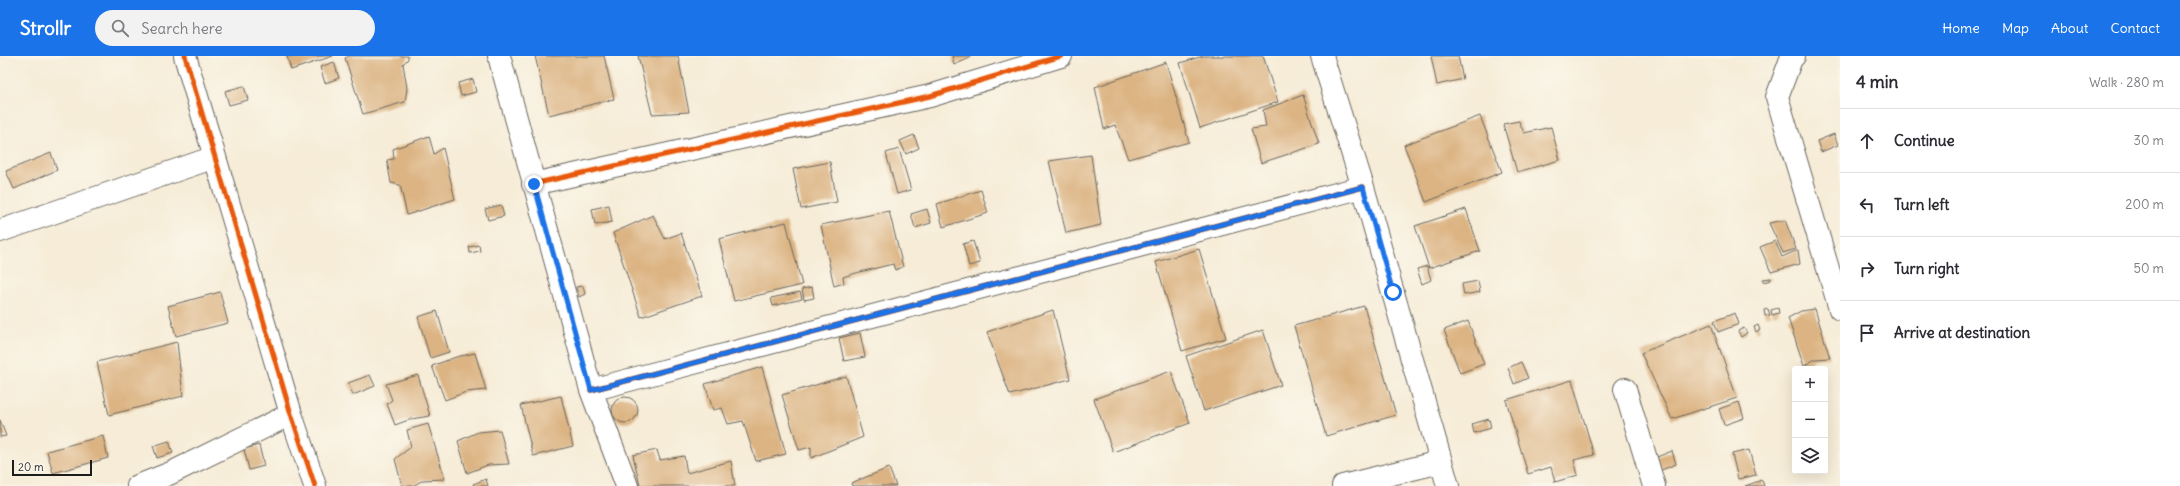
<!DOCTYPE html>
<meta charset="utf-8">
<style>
body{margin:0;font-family:Delius,sans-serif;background:#f2f2f3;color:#2b2b33}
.controls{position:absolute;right:12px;bottom:12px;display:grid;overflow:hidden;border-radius:4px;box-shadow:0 4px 16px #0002}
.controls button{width:36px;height:36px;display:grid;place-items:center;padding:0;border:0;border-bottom:1px solid #e1e1e2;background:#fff;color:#2b2b33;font:20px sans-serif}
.scale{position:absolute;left:12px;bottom:10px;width:80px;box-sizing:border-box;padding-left:4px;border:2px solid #1c1c1c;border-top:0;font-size:11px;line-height:14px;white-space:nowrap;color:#1c1c1c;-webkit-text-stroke:3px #fbf7ec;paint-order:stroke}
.stop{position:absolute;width:12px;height:12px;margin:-9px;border:3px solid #1a73e8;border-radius:50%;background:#fff}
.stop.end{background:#1a73e8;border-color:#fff;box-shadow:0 1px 4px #0008}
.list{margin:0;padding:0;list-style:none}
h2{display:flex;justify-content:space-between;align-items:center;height:52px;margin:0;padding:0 16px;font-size:17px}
h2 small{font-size:13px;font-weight:400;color:#7c7c81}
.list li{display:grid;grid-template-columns:26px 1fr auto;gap:12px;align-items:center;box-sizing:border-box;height:64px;padding:0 16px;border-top:1px solid #e1e1e2}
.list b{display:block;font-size:15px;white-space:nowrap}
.list em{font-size:13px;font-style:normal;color:#7c7c81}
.icon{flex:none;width:22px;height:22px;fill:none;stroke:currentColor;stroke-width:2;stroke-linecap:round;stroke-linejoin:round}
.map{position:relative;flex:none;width:1840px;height:430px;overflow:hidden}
header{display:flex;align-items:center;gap:24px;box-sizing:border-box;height:56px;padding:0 20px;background:#1a73e8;color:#fff}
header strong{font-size:19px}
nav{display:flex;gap:22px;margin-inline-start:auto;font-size:14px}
.search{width:280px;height:36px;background:#f2f2f3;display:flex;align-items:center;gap:10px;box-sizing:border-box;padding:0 14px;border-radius:22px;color:#7c7c81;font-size:15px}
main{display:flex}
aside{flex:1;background:#fff}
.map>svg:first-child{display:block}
</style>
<header>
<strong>Strollr</strong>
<div class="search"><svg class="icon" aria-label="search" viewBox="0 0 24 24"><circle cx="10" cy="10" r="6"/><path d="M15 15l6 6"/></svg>Search here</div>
<nav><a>Home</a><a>Map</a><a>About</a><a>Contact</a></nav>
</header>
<main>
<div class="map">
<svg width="1840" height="430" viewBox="0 0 1840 430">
<rect width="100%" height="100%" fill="#fbf7ec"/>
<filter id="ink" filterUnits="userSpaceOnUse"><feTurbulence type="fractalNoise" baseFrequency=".025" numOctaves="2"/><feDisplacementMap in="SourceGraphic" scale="8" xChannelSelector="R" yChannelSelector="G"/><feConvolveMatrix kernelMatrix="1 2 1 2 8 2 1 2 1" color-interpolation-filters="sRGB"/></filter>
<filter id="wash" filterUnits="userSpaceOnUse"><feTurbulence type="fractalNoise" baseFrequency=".012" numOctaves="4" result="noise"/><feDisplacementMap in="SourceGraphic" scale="16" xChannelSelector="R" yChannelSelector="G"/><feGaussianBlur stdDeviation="0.9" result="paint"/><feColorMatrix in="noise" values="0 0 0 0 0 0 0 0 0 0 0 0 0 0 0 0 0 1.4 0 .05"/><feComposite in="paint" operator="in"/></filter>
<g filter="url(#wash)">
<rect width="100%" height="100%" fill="#f6ecd7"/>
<g id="blocks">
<path fill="#dcb483" d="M287,0H333L291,14Z
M349,0H408V3L403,8L407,32L405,46L363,58L345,2Z
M535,0H604L614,43L549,59Z
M638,0H678L689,56L652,58Z
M952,0H970V2L954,9Z
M1203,0H1263L1278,46L1200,72L1180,7Z
M1431,0H1458L1463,23L1437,29Z
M334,6L339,22L325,27L320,11Z
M1166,6L1189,86L1128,103L1115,69L1104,73L1095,31Z
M473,23L476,36L461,40L458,27Z
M244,30L248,44L229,49L225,35Z
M1303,39L1319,88L1261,107L1251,73L1266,71L1263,54Z
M1480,60L1502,116L1426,146L1404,89Z
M1519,65L1524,77L1551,71L1560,104L1517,116L1503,68Z
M1834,78L1838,89L1821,96L1817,85Z
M914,79L919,92L906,98L900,85Z
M429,80L434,98L443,92L455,143L407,159L400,129L391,127L387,104L394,103L393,93Z
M899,93L911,134L897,138L886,97Z
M51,97L57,114L14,133L6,115Z
M1091,99L1101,169L1066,177L1049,105Z
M830,106L837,146L801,153L793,113Z
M981,134L988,157L943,171L937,148Z
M501,149L504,160L488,164L485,153Z
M609,149L612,166L595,169L592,153Z
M927,153L931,167L915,172L911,158Z
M1466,153L1480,195L1429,212L1415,170Z
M889,155L903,211L895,214L893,208L856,217L843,221L844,227L834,230L821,169Z
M653,159L665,183L681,177L702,240L641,261L613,177Z
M1785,164L1796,193L1783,197L1769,167Z
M786,166L802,229L734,245L719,183Z
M973,185L980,207L969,210L963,188Z
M1775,185L1782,201L1798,194L1800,208L1771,216L1760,191Z
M479,189L480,195L470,197L469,191Z
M1199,193L1226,282L1182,295L1156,206Z
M1427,210L1431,224L1422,228L1417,213Z
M1771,222V224L1763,226V223Z
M1478,225L1480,236L1464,239L1462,228Z
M583,230L585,238L579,241L576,231Z
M812,231L814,242L804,244L802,233Z
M220,236L228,267L176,280L168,250Z
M800,236L802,243L773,250L771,242Z
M1364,250L1396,359L1326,380L1294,270Z
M1778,252L1779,257L1772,259L1771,254Z
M1768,253L1770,259L1765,260L1764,254Z
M1815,253L1830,302L1815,303L1804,310L1788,262L1801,255Z
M1053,254L1070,323L1010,339L987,276Z
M437,255L449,296L430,302L418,261Z
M1735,257L1739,268L1718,276L1714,265Z
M1468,265L1484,308L1460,317L1444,274Z
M1711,268L1737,342L1672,363L1641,297Z
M1758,269L1760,274L1756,276L1754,271Z
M1744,272L1747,277L1741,281L1738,275Z
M1263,274L1281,329L1204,355L1186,300Z
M860,277L865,301L844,305L839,282Z
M177,286L183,340L109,359L97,306Z
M475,297L486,334L466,336L445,344L432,310L456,301Z
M1521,306L1528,322L1514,328L1508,312Z
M762,311L786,398L756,405L743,365L728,368L722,352L713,354L705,328Z
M1171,315L1190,367L1113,396L1094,343Z
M370,319L375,330L353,339L348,327Z
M418,319L430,360L411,363L395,369L387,348L392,344L386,328Z
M846,320L863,381L811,402V391L799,394L782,339Z
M1572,324L1594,399L1574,404L1578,419L1555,426L1551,411L1528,418L1506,344Z
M561,340L573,390L533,400L521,349Z
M612 354a13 13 0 1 1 26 0a13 13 0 1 1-26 0Z
M1739,346L1744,362L1724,369L1719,353Z
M1489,363L1491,372L1474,377L1472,368Z
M0,364L6,380L0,381Z
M428,368L445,423L423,424L413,430H402L395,403L411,391L407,374Z
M500,374L509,408L488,409L467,417L458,385L478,376Z
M103,380L108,402L53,417L47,395Z
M169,385L173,397L157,402L153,390Z
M259,389L264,410L249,414L244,393Z
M657,394L660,404L684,400L687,417L731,405L735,430H640L633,399Z
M1749,394L1756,419L1738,423L1732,398Z
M1672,395L1676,408L1657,416L1652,403Z
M889,412L896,430H852L851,427Z
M486,423L488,430H474L473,428Z
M1762,424L1764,430H1745Z"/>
</g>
</g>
<g filter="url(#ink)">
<use href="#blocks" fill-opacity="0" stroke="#68655d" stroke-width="1"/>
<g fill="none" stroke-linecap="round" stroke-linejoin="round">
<defs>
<path id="street" d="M185,0L291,358L315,430
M499,0L591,334L627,430
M1322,0L1363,131L1448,430
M1794,0L1791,3L1777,41L1840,253
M533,128L930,40L1061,0
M0,175L215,101
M1625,333L1654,430
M591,334L1363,131
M138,430L171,417L291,358
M1343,430L1440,406"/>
</defs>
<use href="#street" stroke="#68655d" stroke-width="24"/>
<use href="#street" stroke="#fff" stroke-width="22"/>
<defs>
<path id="cycleway" d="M185,0L291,358L315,430
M533,128L930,40L1061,0
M591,334L1363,131"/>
</defs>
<use href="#cycleway" stroke="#fbf7ec" stroke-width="8"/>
<use href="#cycleway" stroke="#e8590c" stroke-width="5"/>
</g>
</g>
<g fill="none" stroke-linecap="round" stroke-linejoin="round" filter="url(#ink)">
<path stroke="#1a73e8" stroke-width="5" d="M534,128L591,334L1363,131L1393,236"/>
</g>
</svg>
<div class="controls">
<button>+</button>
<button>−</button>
<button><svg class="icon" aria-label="layers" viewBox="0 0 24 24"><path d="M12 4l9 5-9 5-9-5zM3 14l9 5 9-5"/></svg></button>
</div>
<div class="scale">20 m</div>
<div class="stop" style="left:1393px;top:236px"></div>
<div class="stop end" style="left:534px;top:128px"></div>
</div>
<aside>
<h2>4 min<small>Walk · 280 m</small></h2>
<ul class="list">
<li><svg class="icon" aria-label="ahead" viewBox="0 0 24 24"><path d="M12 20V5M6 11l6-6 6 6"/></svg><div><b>Continue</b></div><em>30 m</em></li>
<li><svg class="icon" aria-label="left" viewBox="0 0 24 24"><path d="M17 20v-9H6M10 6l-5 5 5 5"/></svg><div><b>Turn left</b></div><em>200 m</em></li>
<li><svg class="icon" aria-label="right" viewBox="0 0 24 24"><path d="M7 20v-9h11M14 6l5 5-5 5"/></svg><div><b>Turn right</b></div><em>50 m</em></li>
<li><svg class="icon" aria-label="arrive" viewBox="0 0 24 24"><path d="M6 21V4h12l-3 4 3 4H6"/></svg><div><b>Arrive at destination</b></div></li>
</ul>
</aside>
</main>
